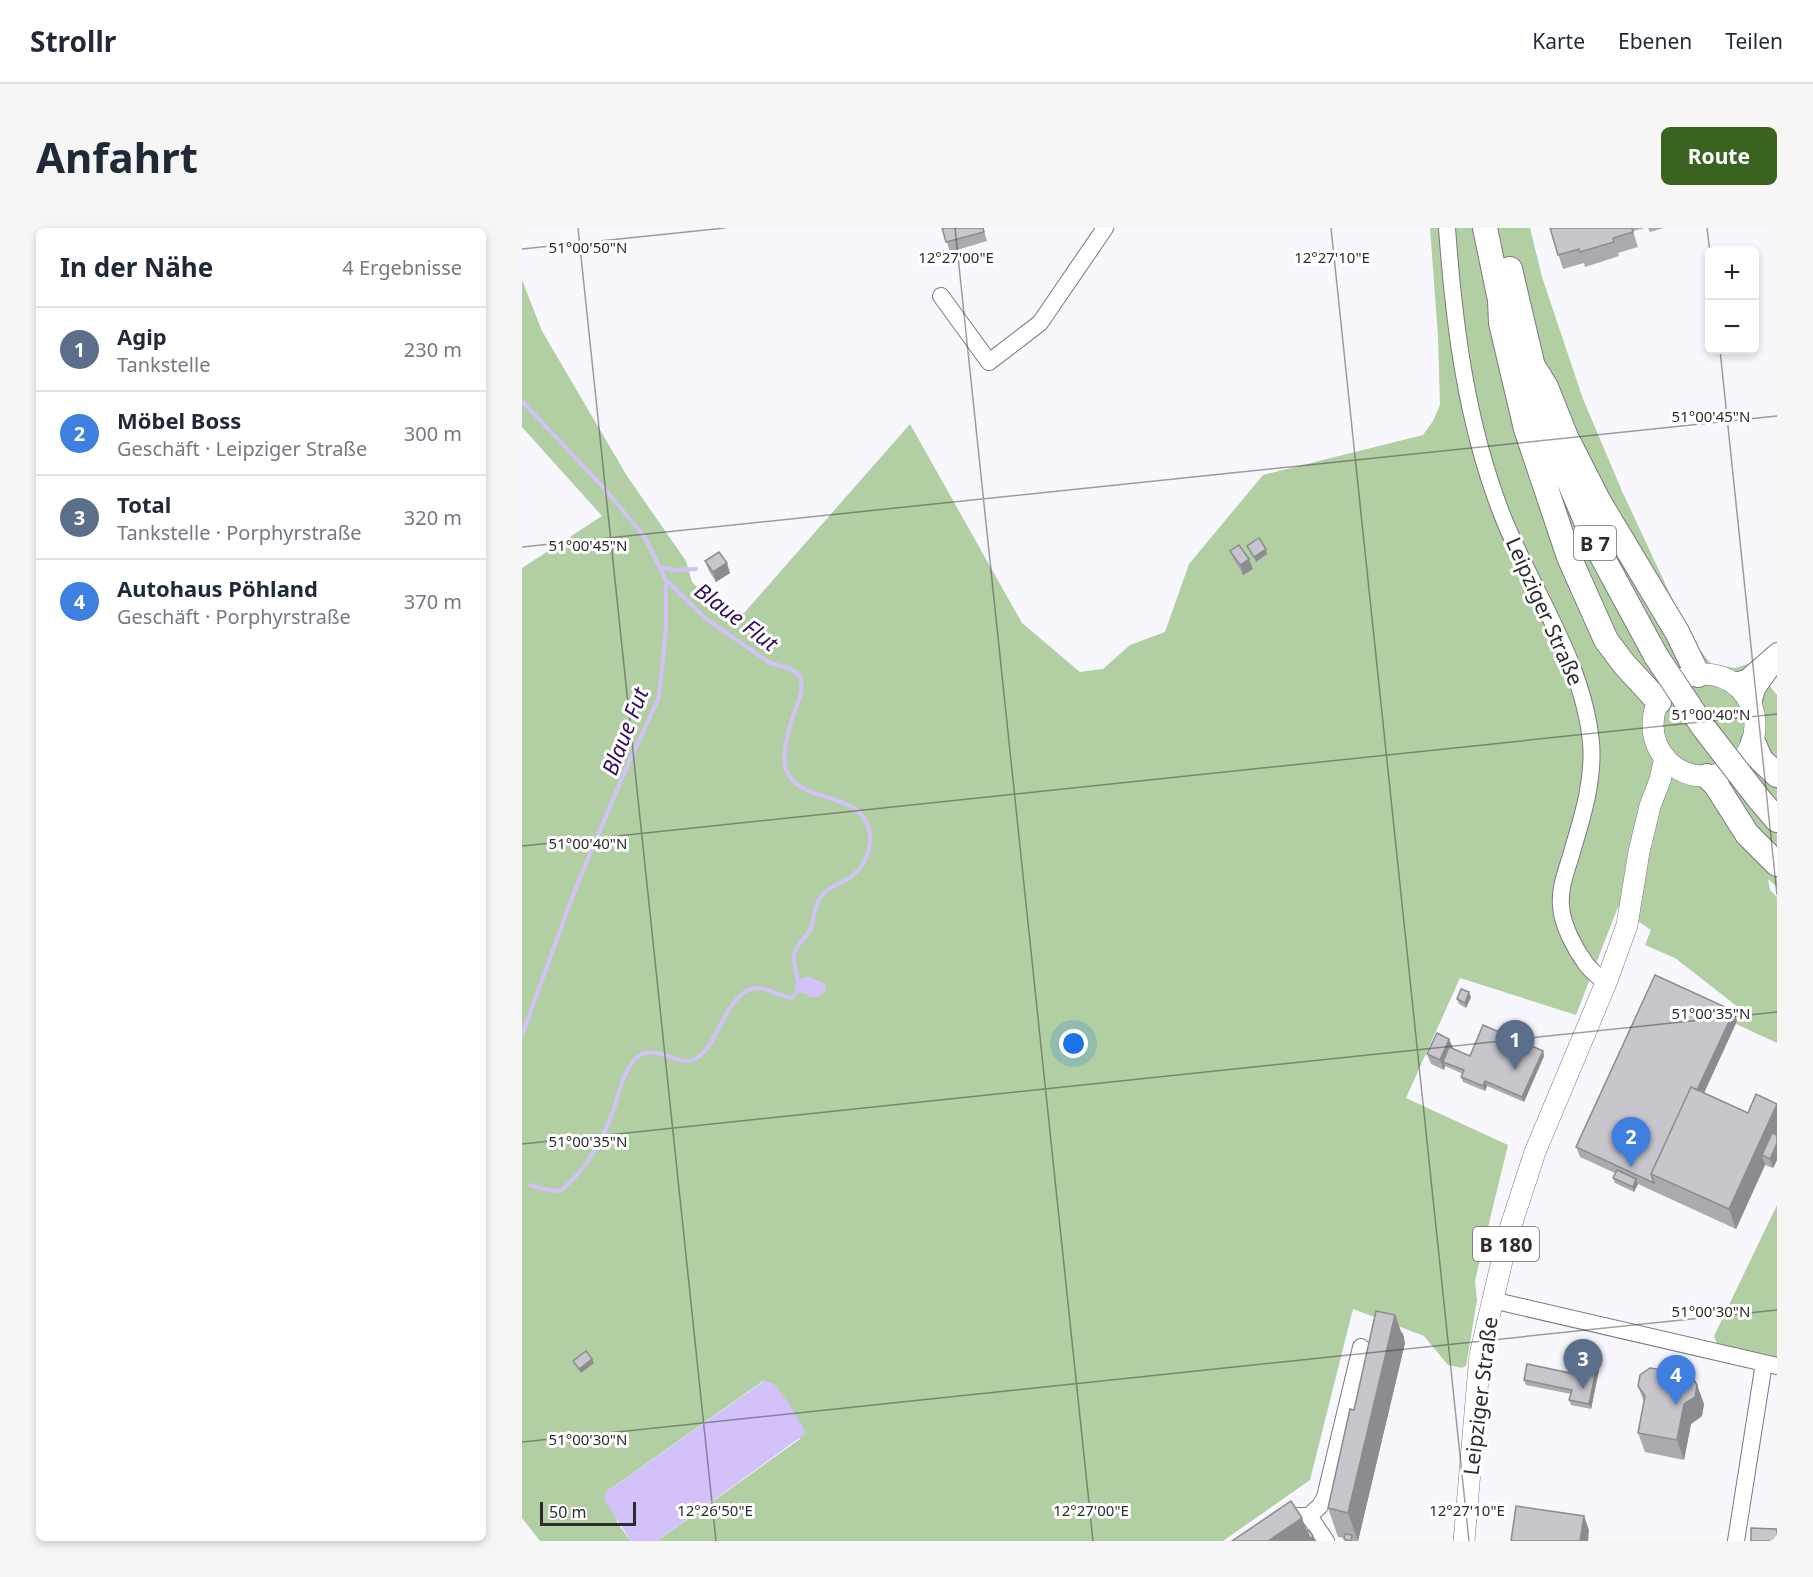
<!DOCTYPE html>
<html lang="de">
<meta charset="utf-8">
<style>
body{margin:0;font-family:"Noto Sans",sans-serif;background:#f6f6f7;color:#1f2937}
.controls{position:absolute;right:18px;top:18px;display:grid;overflow:hidden;border-radius:9px;box-shadow:0 3px 9px #0003}
.controls button{width:54px;height:54px;display:grid;place-items:center;padding:0;border:0;border-bottom:2px solid #e0e1e3;background:#fff;color:#1f2937;font:30px sans-serif}
.scale{position:absolute;left:18px;bottom:15px;width:96px;box-sizing:border-box;padding-left:6px;border:3px solid #2d2c2e;border-top:0;font-size:16px;line-height:21px;white-space:nowrap;color:#2d2c2e;-webkit-text-stroke:4px #fff;paint-order:stroke}
.you{position:absolute;left:552px;top:816px;width:21px;height:21px;margin:-15px;border:4px solid #fff;border-radius:50%;background:#1a73e8;box-shadow:0 0 0 9px #1a73e833}
.badge{display:grid;place-items:center;width:39px;height:39px;border-radius:50%;background:#3a6320;color:#fff;font-size:20px;font-weight:700}
.pin{position:absolute;translate:-50% -50px;filter:drop-shadow(0 2px 3px #0008)}
.pin::after{content:'';position:absolute;top:32px;width:21px;height:18px;background:inherit;clip-path:polygon(0 0,100% 0,50% 100%)}
.list{margin:0;padding:0;list-style:none}
h2{display:flex;justify-content:space-between;align-items:center;height:78px;margin:0;padding:0 24px;font-size:26px}
h2 small{font-size:20px;font-weight:400;color:#747a83}
.list li{display:grid;grid-template-columns:39px 1fr auto;gap:18px;align-items:center;box-sizing:border-box;height:84px;padding:0 24px;border-top:2px solid #e0e1e3}
.list b{display:block;font-size:22px;white-space:nowrap}
.list p{margin:0;font-size:20px;white-space:nowrap;color:#747a83}
.list em{font-size:20px;font-style:normal;color:#747a83}
.map{position:relative;flex:none;width:1255px;height:1313px;overflow:hidden;border-radius:9px}
header{display:flex;align-items:center;gap:36px;box-sizing:border-box;height:84px;padding:0 30px;background:#fff;border-bottom:2px solid #e0e1e3}
header strong{font-size:28px}
nav{display:flex;gap:33px;margin-inline-start:auto;font-size:21px}
.intro{display:flex;align-items:center;justify-content:space-between;box-sizing:border-box;height:144px;padding:0 36px}
h1{margin:0;font-size:42px}
.button{padding:15px 27px;border-radius:9px;background:#3a6320;color:#fff;font-size:21px;font-weight:700}
main{display:flex;gap:36px;padding:0 36px}
aside{flex:1;background:#fff;border-radius:9px;box-shadow:0 3px 9px #0003}
.map>svg:first-child{display:block}
</style>
<header>
<strong>Strollr</strong>
<nav><a>Karte</a><a>Ebenen</a><a>Teilen</a></nav>
</header>
<div class="intro"><h1>Anfahrt</h1><a class="button">Route</a></div>
<main>
<aside>
<h2>In der Nähe<small>4 Ergebnisse</small></h2>
<ul class="list">
<li><span class="badge" style="background:#5c6f8a">1</span><div><b>Agip</b><p>Tankstelle</p></div><em>230 m</em></li>
<li><span class="badge" style="background:#3f7fe0">2</span><div><b>Möbel Boss</b><p>Geschäft · Leipziger Straße</p></div><em>300 m</em></li>
<li><span class="badge" style="background:#5c6f8a">3</span><div><b>Total</b><p>Tankstelle · Porphyrstraße</p></div><em>320 m</em></li>
<li><span class="badge" style="background:#3f7fe0">4</span><div><b>Autohaus Pöhland</b><p>Geschäft · Porphyrstraße</p></div><em>370 m</em></li>
</ul>
</aside>
<div class="map">
<svg width="1255" height="1313" viewBox="0 0 1255 1313">
<rect width="100%" height="100%" fill="#f8f7fd"/>
<path fill="#b2cfa4" d="M908,0H1008L1020,49L1061,171L1100,263L1168,409L1189,436L1213,440L1229,435L1255,467V659L1246,651L1248,662L1255,669V815L1214,796L1221,783L1153,730L1123,717L1129,702L1096,679L1054,787L938,750L884,870L986,917L953,1053L955,1072L944,1138L940,1140L926,1137L902,1108L831,1081L788,1252L701,1313H135L278,1211L241,1153L84,1264L96,1296L109,1313H18L0,1290V340L80,288L0,199V52L20,103L105,248L164,333L170,354L189,373L222,385L388,196L500,395L558,444L581,441L608,417L643,404L667,336L741,247L901,207L911,193L918,177L916,108Z
M1255,977V1131L1195,1116L1192,1108Z"/>
<path fill="#d3c2f9" d="M287,749L304,756L303,764L295,769H288L283,765H275L272,759L280,750Z
M242,1153L251,1155L266,1174L282,1201L283,1206L135,1313H109L84,1275L82,1269L84,1264Z"/>
<g fill="none" stroke-linecap="round" stroke-linejoin="round">
<path stroke="#d3c2f9" stroke-width="4" d="M0,173L81,259L122,308L144,352V400L137,469L104,541L54,659L0,807
M138,339L153,342L174,341
M8,957L20,961L38,963C63,944 81,912 91,883C97,867 100,846 112,832C131,811 154,840 173,831C197,820 203,762 235,760C248,760 258,769 270,770L277,762C277,749 271,739 272,727C274,715 285,710 289,700C292,691 292,679 298,670C305,658 321,656 331,647C345,636 352,614 346,598C334,562 277,577 264,541C259,529 267,501 271,488C275,475 283,462 278,448L269,441L248,435L183,390L144,352"/>
<defs>
<path id="minor" d="M925,0C932,96 944,193 979,284C1008,360 1061,432 1069,514C1072,549 1062,584 1052,617C1047,637 1037,657 1039,678C1040,697 1053,721 1064,736C1069,743 1077,749 1084,755
M419,68L467,134L518,95L583,0
M1209,454L1224,450L1255,423
M1230,479L1235,461L1255,433
M970,1072L1255,1138
M776,1288H787L804,1313
M787,1288L798,1278L803,1269L839,1119
M1214,1313L1242,1135"/>
<path id="major" d="M1131 497a51 51 0 1 1 102 0a51 51 0 1 1-102 0Z
M942,1313L958,1127L986,1007L1013,924L1084,755L1105,697L1117,624L1128,578L1138,552L1143,529"/>
<path id="highway" d="M963,0L978,72L979,95L1004,201L1047,329L1084,412L1102,436L1137,474
M988,41L1015,156
M1013,141L1024,159L1044,209L1076,272L1155,404L1176,447
M1007,159L1013,179L1023,197L1075,319L1134,428
M1231,514L1239,532L1255,547
M1185,548L1194,557L1225,606L1255,636
M1237,571L1255,592"/>
</defs>
<use href="#minor" stroke="#7b797f" stroke-width="18"/>
<use href="#major" stroke="#7b797f" stroke-width="22"/>
<use href="#highway" stroke="#7b797f" stroke-width="26"/>
<use href="#minor" stroke="#fff" stroke-width="16"/>
<use href="#major" stroke="#fff" stroke-width="21"/>
<use href="#highway" stroke="#fff" stroke-width="24"/>
<defs>
<path id="highway-bridge" d="M1134,428L1182,500L1237,571"/>
</defs>
<use href="#highway-bridge" stroke="#7b797f" stroke-width="26" stroke-linecap="butt"/>
<use href="#highway-bridge" stroke="#fff" stroke-width="24"/>
</g>
<path fill="#acaaaf" d="M420,0H461L465,13L428,24Z
M1028,0H1123L1111,3L1116,19L1096,25L1097,28L1063,39L1062,35L1041,41Z
M1126,0H1142L1128,4Z
M708,323L731,341L721,347L712,332Z
M183,333L208,345L194,354L187,343Z
M949,769L944,780L937,776L935,771Z
M1212,783L1215,793L1182,865L1226,885L1255,876V932L1251,940L1243,937L1214,1001L1116,956L1112,964L1093,955L1091,950L1093,945L1058,929L1054,919Z
M931,821L948,828L1021,823L1022,828L1002,874L965,858L963,863L941,854L939,849L941,846L923,838L922,842L909,836L905,826Z
M873,1087L879,1104H880L882,1109V1111L883,1115L836,1313H823L822,1310L816,1309L806,1280L832,1182Z
M1077,1142L1069,1181L1049,1177L1047,1172L1049,1166L1004,1157L1002,1152Z
M1148,1151L1175,1157L1182,1176L1180,1188L1169,1196L1162,1232L1123,1224L1116,1205L1122,1174L1116,1158Z"/>
<path fill="#8c8b8f" d="M744,321L745,326L734,334L732,329Z
M727,331L731,341L721,347L718,337Z
M205,335L208,345L194,354L191,344Z
M947,764L949,769L944,780L943,775Z
M1212,783L1215,793L1142,952L1135,949Z
M927,811L931,820L921,834L923,838L922,842L918,832Z
M1021,823L1022,828L1002,874L1000,869Z
M963,853L965,858L963,863L961,858Z
M1255,877V912L1240,927L1243,937L1214,1001L1207,981Z
M1255,915V932L1251,940L1248,931Z
M1114,951L1116,956L1112,964L1111,959Z
M873,1087L880,1106V1104L882,1109V1111L883,1115L836,1313L826,1285Z
M70,1131L72,1135L59,1145L57,1141Z
M1075,1137L1077,1142L1069,1181L1067,1176Z
M1175,1157L1182,1176L1180,1188L1169,1196L1162,1232L1155,1212L1162,1176Z
M1062,1288L1067,1302L1066,1313H1058Z
M780,1290L788,1311L791,1308L793,1313H746Z"/>
<path fill="#c8c6cc" stroke="#8c8b8f" stroke-width="1.5" d="M420,0H461L462,4L424,14Z
M1028,0H1110L1111,4L1091,10L1092,14L1058,24L1057,21L1036,27Z
M737,310L744,321L732,329L725,318Z
M717,317L727,331L718,337L708,323Z
M197,324L205,335L191,344L183,333Z
M1133,747L1212,783L1175,862L1169,859L1129,946L1132,955L1054,919Z
M939,761L947,764L943,775L935,771Z
M961,797L1021,823L1000,869L963,853L961,858L939,849L942,842L921,834L927,819L948,828Z
M915,805L927,811L918,832L905,826Z
M1169,859L1226,885L1234,866L1255,876L1207,981L1129,946Z
M1250,905L1255,907V915L1248,931L1240,927Z
M1095,942L1114,951L1111,959L1091,950Z
M854,1083L873,1087L826,1285L806,1280L828,1181L832,1182Z
M64,1123L70,1131L57,1141L51,1133Z
M1055,1133L1075,1137L1067,1176L1047,1172L1050,1162L1002,1152L1005,1136L1053,1146Z
M1128,1140L1140,1142L1148,1151L1157,1145L1169,1147L1175,1157L1173,1169L1162,1176L1155,1212L1116,1205L1123,1168L1116,1158L1118,1147Z
M769,1273L780,1290L746,1313H710Z
M994,1278L1062,1288L1058,1313H989Z
M1229,1300L1255,1301V1313H1229Z
M787,1302L791,1308L788,1311L785,1303Z
M823,1306L830,1307L829,1313L822,1311Z"/>
<path fill="none" stroke="#2d2c2e" stroke-width="1.5" stroke-opacity="0.45" d="M56,0L194,1313M433,0L571,1313M809,0L947,1313M1185,0L1188,25M0,21L203,0M1198,122L1255,667M0,319L1255,188M0,618L1255,486M0,916L1255,784M0,1214L1255,1082"/>
<g text-anchor="middle" dominant-baseline="central" stroke-width="6" stroke-linejoin="round" paint-order="stroke">
<g fill="#fff" stroke="#6c6b6d" stroke-width="1.5">
<rect x="1052" y="298" width="42" height="34" rx="4.5"/>
<rect x="951" y="999" width="66" height="34" rx="4.5"/>
</g>
<g font-size="20" font-weight="bold" fill="#2d2c2e">
<text x="1073" y="315">B 7</text>
<text x="984" y="1016">B 180</text>
</g>
<g font-size="21" fill="#2d2c2e" stroke="#fff">
<text transform="translate(1023 383) rotate(66)">Leipziger Straße</text>
<text transform="translate(958 1168) rotate(-83)">Leipziger Straße</text>
</g>
<g font-size="22" font-style="italic" fill="#340f5d" stroke="#fff">
<text transform="translate(215 388) rotate(37)">Blaue Flut</text>
<text transform="translate(102 503) rotate(-69)">Blaue Fut</text>
</g>
</g>
<g font-size="15" text-anchor="middle" fill="#2d2c2e" stroke="#fff" stroke-width="6" stroke-linejoin="round" paint-order="stroke">
<text x="66" y="25">51°00'50"N</text>
<text x="434" y="35">12°27'00"E</text>
<text x="810" y="35">12°27'10"E</text>
<text x="1189" y="194">51°00'45"N</text>
<text x="66" y="323">51°00'45"N</text>
<text x="1189" y="492">51°00'40"N</text>
<text x="66" y="621">51°00'40"N</text>
<text x="1189" y="791">51°00'35"N</text>
<text x="66" y="919">51°00'35"N</text>
<text x="1189" y="1089">51°00'30"N</text>
<text x="66" y="1217">51°00'30"N</text>
<text x="193" y="1288">12°26'50"E</text>
<text x="569" y="1288">12°27'00"E</text>
<text x="945" y="1288">12°27'10"E</text>
</g>
</svg>
<div class="controls">
<button>+</button>
<button>−</button>
</div>
<div class="scale">50 m</div>
<div class="you"></div>
<div class="pin badge" style="left:993px;top:842px;background:#5c6f8a">1</div>
<div class="pin badge" style="left:1109px;top:939px;background:#3f7fe0">2</div>
<div class="pin badge" style="left:1061px;top:1161px;background:#5c6f8a">3</div>
<div class="pin badge" style="left:1154px;top:1177px;background:#3f7fe0">4</div>
</div>
</main>
